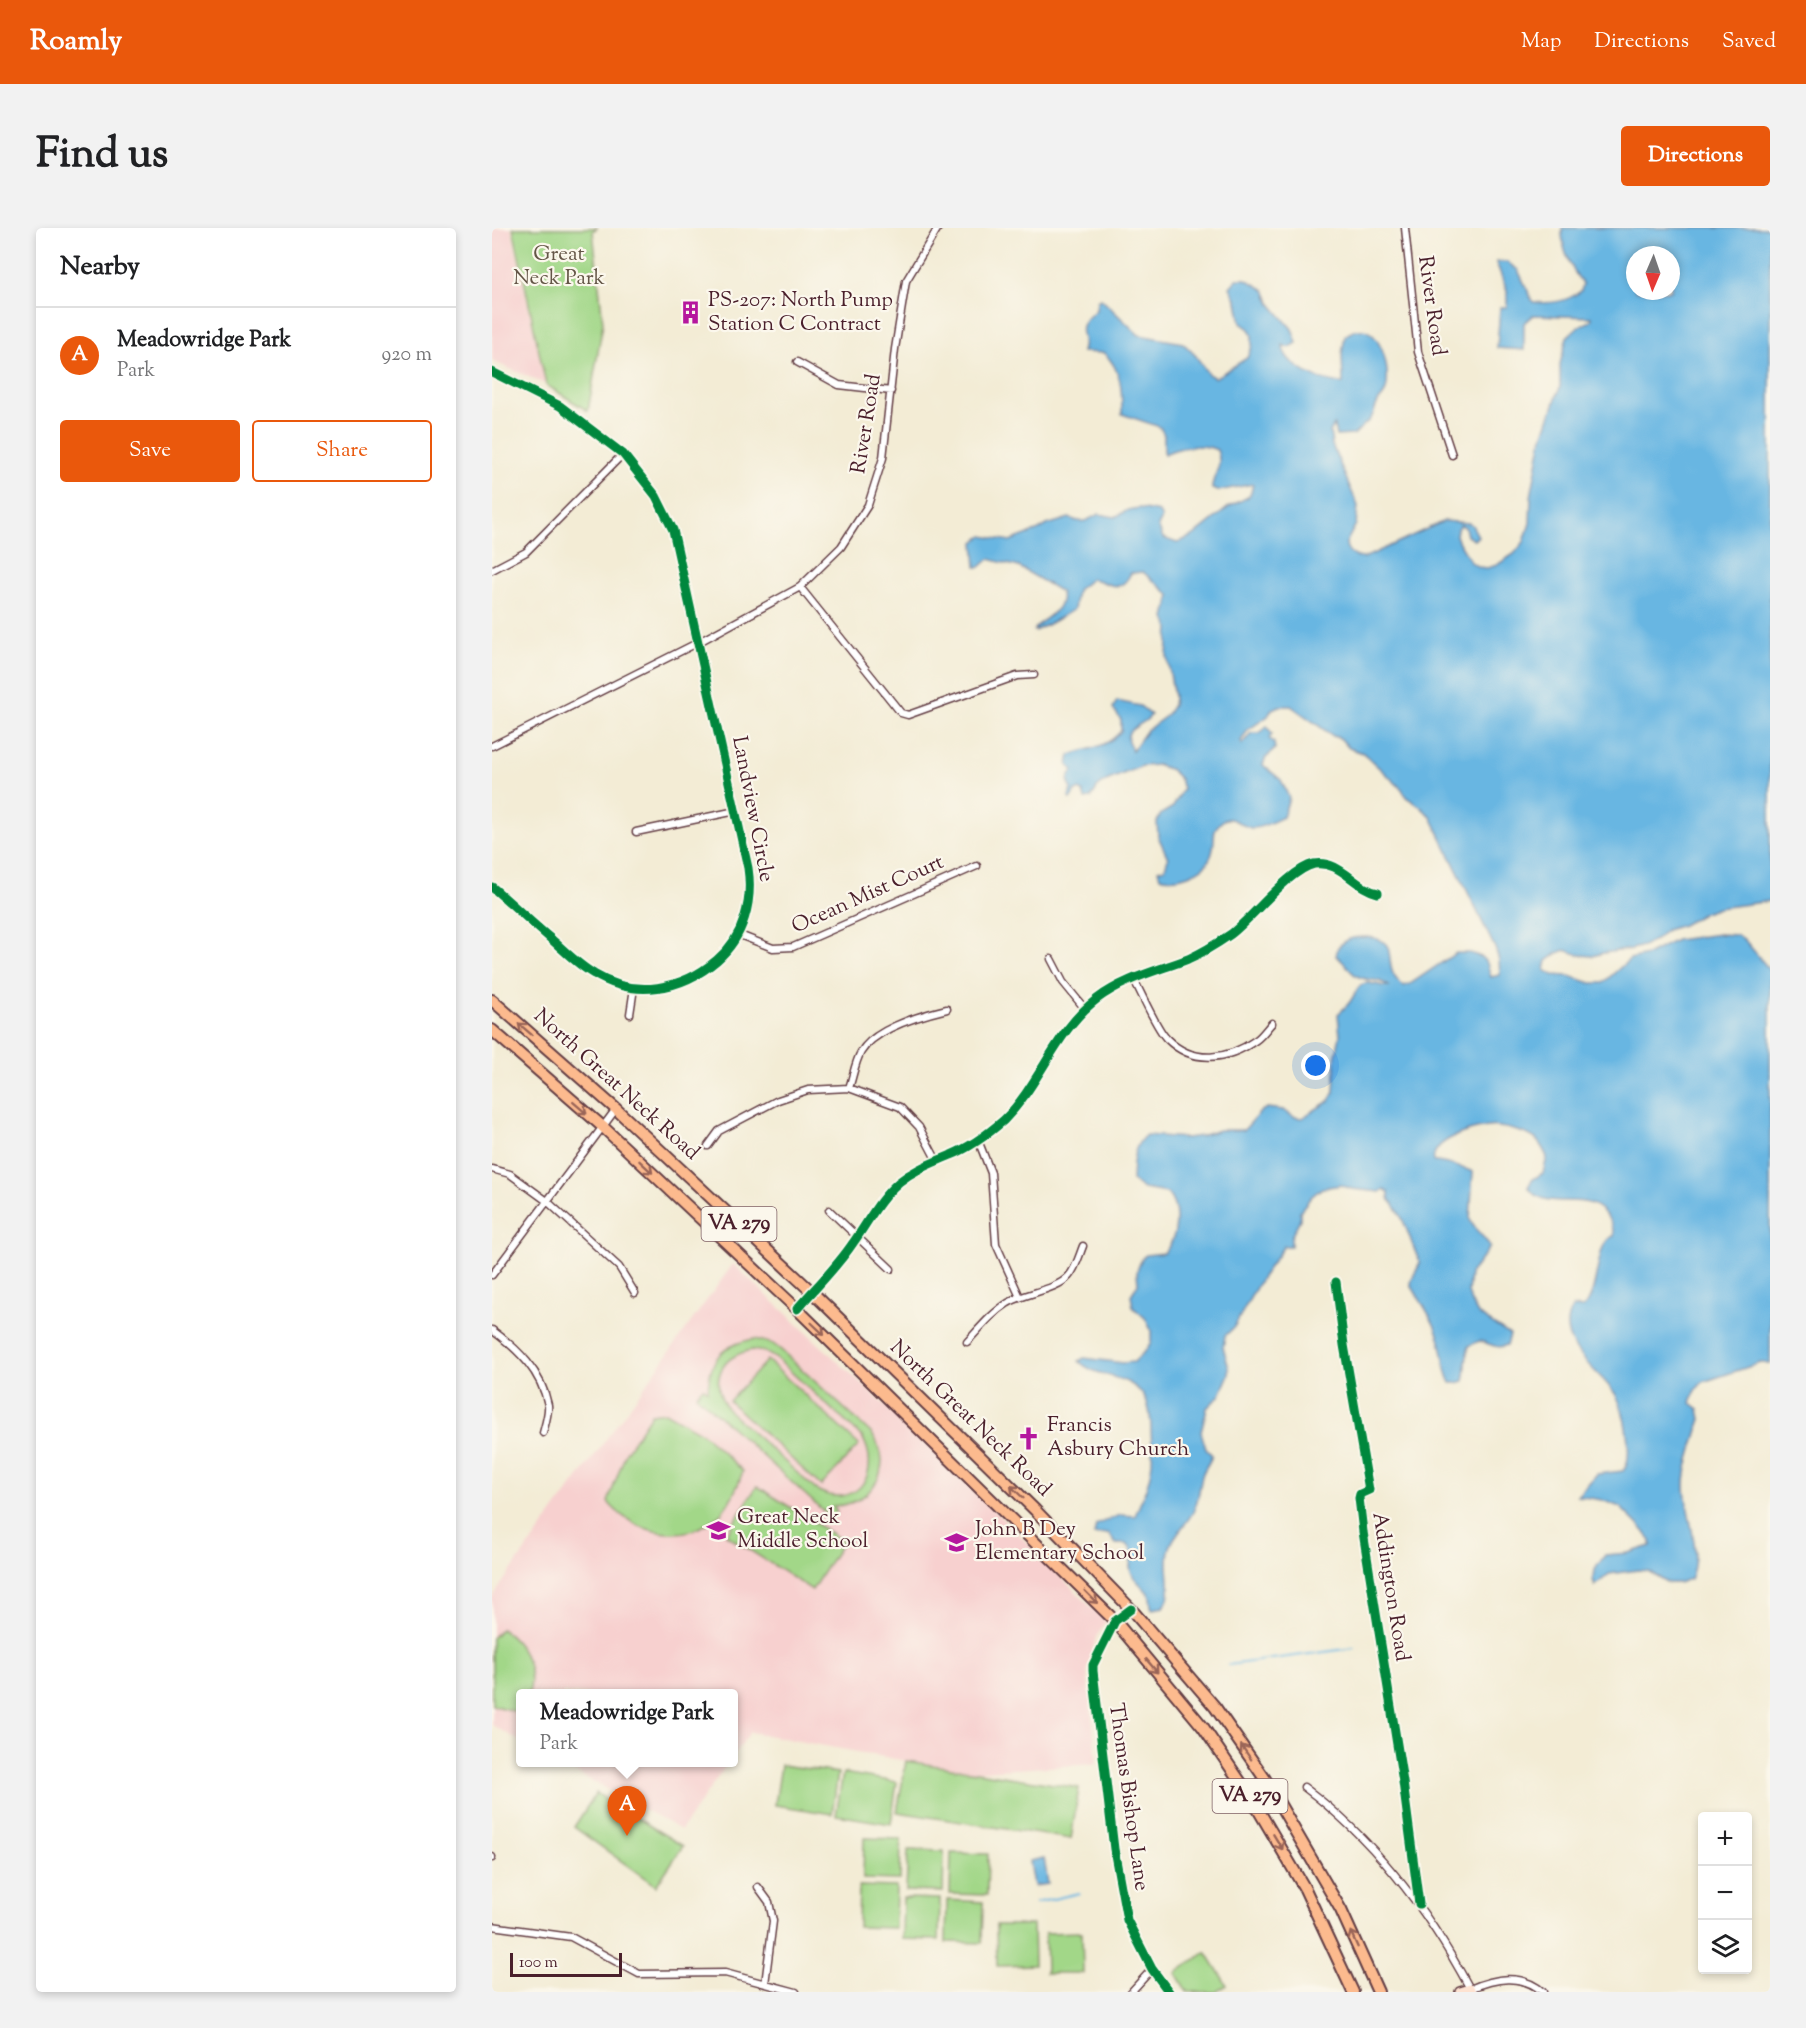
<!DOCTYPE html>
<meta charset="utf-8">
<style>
body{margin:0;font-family:"Sorts Mill Goudy",serif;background:#f2f2f2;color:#202124}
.controls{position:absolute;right:18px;bottom:18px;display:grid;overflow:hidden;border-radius:6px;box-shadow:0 3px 9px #0003}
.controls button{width:54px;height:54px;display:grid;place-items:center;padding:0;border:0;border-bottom:2px solid #e0e0e0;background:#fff;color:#202124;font:30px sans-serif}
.compass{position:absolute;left:1134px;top:18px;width:54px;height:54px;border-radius:50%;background:#fff;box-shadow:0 3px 9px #0003;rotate:182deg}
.scale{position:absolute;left:18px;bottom:15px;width:112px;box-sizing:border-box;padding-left:6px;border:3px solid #4a1f2b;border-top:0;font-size:16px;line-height:21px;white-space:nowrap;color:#4a1f2b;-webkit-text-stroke:4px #fbf7ec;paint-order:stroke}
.you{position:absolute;left:824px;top:838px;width:21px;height:21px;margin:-15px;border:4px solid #fff;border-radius:50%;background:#1a73e8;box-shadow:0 0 0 9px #1a73e833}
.badge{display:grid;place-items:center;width:39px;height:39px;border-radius:50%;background:#ea580c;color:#fff;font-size:20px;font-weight:700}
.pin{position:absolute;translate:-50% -50px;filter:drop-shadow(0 2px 3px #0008)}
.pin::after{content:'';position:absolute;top:32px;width:21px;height:18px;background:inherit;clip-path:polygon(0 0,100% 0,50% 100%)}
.popup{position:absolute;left:24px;top:1461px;width:222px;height:78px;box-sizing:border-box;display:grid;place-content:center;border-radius:6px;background:#fff;filter:drop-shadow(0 2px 4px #0005);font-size:20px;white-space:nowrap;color:#757577}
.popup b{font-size:22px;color:#202124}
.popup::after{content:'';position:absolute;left:50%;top:100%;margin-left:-12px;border:12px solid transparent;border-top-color:#fff}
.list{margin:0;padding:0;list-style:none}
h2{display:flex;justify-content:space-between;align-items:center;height:78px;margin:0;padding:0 24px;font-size:26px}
h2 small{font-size:20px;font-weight:400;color:#757577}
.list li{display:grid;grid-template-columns:39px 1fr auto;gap:18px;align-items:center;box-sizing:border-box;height:96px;padding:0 24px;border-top:2px solid #e0e0e0}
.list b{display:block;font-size:22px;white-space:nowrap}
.list p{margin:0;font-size:20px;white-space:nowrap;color:#757577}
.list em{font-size:20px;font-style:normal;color:#757577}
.actions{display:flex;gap:12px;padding:18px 24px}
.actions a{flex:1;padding:14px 0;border:2px solid #ea580c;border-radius:6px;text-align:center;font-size:21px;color:#ea580c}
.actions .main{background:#ea580c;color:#fff}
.icon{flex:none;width:33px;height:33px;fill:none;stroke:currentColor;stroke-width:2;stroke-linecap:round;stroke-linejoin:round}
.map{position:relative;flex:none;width:1278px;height:1764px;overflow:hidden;border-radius:6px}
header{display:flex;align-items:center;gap:36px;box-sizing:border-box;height:84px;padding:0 30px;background:#ea580c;color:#fff}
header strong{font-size:28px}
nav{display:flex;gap:33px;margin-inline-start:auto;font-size:21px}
.intro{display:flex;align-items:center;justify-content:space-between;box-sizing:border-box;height:144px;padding:0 36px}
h1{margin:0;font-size:42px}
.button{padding:15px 27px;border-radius:6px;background:#ea580c;color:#fff;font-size:21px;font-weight:700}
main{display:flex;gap:36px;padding:0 36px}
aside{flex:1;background:#fff;border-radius:6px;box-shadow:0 3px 9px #0003}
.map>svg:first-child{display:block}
</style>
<header>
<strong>Roamly</strong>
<nav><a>Map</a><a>Directions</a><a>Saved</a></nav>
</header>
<div class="intro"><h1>Find us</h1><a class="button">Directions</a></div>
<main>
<aside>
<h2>Nearby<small></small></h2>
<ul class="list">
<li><span class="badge">A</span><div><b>Meadowridge Park</b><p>Park</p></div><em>920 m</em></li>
</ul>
<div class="actions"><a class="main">Save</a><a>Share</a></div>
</aside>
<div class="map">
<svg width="1278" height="1764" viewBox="0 0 1278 1764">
<rect width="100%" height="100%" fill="#fbf7ec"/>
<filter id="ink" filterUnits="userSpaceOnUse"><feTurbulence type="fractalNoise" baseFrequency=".0167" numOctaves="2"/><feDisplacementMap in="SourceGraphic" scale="12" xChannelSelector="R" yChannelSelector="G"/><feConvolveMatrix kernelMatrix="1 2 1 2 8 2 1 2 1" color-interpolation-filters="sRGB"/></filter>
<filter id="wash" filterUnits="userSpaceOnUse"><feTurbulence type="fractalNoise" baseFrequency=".008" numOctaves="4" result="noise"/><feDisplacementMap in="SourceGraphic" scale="24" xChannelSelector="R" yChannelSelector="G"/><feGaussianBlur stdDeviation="1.35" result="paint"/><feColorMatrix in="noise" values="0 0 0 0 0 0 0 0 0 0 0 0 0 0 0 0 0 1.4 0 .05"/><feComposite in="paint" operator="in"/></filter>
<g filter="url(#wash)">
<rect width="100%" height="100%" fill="#f3ecd5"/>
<path fill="#f7d0cf" d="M0,0H19L53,156L0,133Z
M241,1036L454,1234L614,1394L604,1409L595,1444L605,1536L473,1544L258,1504L242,1527V1466H28V1513L0,1497V1369Z
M67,1535L236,1534V1535L189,1602Z"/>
<path fill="#a2d788" stroke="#767b5a" stroke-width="1.5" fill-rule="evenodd" d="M21,0H105L101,3L111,95L96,183L54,157Z
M263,1111L281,1116L289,1122L380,1206C385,1214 390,1224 390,1233C389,1260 366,1278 341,1278L345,1283L339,1290L204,1167L211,1159L216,1163C217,1130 231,1116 263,1111ZM260,1122L273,1124L285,1131L370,1209C392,1247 361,1284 323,1261L237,1183C217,1155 226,1129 260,1122Z
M275,1132L367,1217L329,1258L237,1173Z
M173,1184L210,1205L251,1243C246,1258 240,1272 230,1284C197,1319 143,1307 116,1274L134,1224L159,1186Z
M265,1258L351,1313L320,1362L234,1307Z
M9,1401C29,1414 44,1440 37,1465L28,1466V1485L0,1477V1410Z
M414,1533L587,1560L579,1611L405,1584Z
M289,1537L346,1545L340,1586L283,1577Z
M351,1545L405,1554L399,1596L344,1587Z
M104,1565L191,1618L164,1658L82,1599Z
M372,1610L409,1611L408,1652L371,1651Z
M416,1622L452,1623L451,1664L414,1663Z
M459,1625L496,1626L495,1667L458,1666Z
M367,1658L404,1659L403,1700L366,1699Z
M411,1670L448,1671L447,1712L410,1711Z
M455,1672L491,1674L490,1715L454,1714Z
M504,1697H541L542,1737L505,1738Z
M590,1704L591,1745H554L553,1705Z
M714,1724L735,1757L724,1764H695L684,1745Z"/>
<path fill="#68b6e2" stroke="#596a86" stroke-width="1.5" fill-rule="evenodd" d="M1070,0H1278V673L1226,680L1212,685L1191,697L1174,702L1165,711L1151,718L1140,721L1111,725L1101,728L1088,727L1073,722L1066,725L1055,733L1053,742L1061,747L1077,748L1099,755H1111L1138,731L1155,727L1184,712L1227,706L1244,707L1252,711L1276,740L1278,743V1135H1268L1211,1154C1204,1160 1201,1167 1199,1175L1207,1181L1209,1191C1204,1211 1192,1240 1193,1259C1194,1289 1211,1322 1198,1351L1186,1355H1176L1156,1343L1146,1342L1117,1346L1103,1358C1097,1346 1106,1337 1113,1327L1136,1325L1159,1318V1312L1152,1303L1128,1279L1110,1272L1085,1268L1105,1246L1131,1243C1143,1230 1132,1181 1124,1167C1107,1141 1058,1114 1081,1079L1091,1080C1109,1064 1102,1012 1122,1008C1123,1002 1119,996 1116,990C1095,957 1057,988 1036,959L1040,952L1051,945L1055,929C1053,924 1047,913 1042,910C1034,904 1006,897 996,899C980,901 937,912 942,934C948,933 975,941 981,944L978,991C981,1002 993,1008 998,1019L978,1046L976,1064L979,1074L987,1087L1018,1107L1015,1117C1004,1122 998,1115 987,1113L977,1118C973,1130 975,1141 972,1153L965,1155H959C952,1141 952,1127 948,1113C943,1093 929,1074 919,1057C919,1048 926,1043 928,1034C917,1013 914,989 897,971V964L892,961L888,964L860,961L849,957L830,960L819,969L808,983V991L799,1009V1018H792L770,1049L742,1099L733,1108L731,1119L737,1140V1146L728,1167L715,1180L709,1204L714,1221L720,1227C718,1235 712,1240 710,1248C707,1261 707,1272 701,1284C694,1297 682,1306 678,1319C671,1340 684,1361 672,1379L660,1381C658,1376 659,1371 657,1367C652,1357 638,1351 638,1338C639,1329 643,1324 635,1316H624L617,1306L602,1307L604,1297L628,1287L643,1288C650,1271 658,1254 660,1235C661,1223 659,1210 659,1198C658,1180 655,1164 637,1155C622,1147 599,1146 587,1133L592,1130L631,1135L642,1134L654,1122L659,1114V1102L653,1090L641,1079L639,1067L646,1056L645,1043L650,1030L654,1027L672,1025C686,1010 689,981 675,965L651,961L640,952C641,936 640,918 654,907L694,910L709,908L727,902H752L769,883L775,880L791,882L802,889L810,890L837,873L842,864L844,827L848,808L846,786C849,783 854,779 857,775C864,767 864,755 877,755C884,755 889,759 897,758C886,749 875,754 865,748C856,743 853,733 844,728L846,719C855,711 860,709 872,709C915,710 884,740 912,758L918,756L964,725H978L989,729L995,735L999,749L1008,747L1007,732L1003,720L939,589L928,578L914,569L910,561L871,525L857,520L848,510L841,508L799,478H787L780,481L776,488L756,502L749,513L750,516L759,505H768L775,498L780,506L777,510L782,515L783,521L773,531L771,537L789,552L797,570L791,589C783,593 768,601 759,600C746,598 736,579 723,602C721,612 723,621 718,630C712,645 683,654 668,649L666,642L673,640L676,630L666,608L665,594L669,586L681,579L691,561L688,551L679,542L666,537L650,538L614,553L605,560L599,570L593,571L591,564L587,562L583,563L579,571L577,570L579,560L576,552L581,542L576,537L578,527C597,520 615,520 629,503V492L621,480L625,473L648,478L659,487C654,497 632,499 636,513C637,516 639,519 640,523L655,502L674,488L681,477L682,469L675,428L677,400L673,390L678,367L651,344L639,345C627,369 617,353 599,351L585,362L582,381C578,384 547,402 542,403C545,392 577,383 568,363L527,339L497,331L488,339H484L482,314L491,308L518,313L547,302L555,297L577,290C590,296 595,293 607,286L623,289L636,282L647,280L667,284L670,290L666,298L671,310L685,315L702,307L737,279L756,269L759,265L761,256L726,263L720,261C720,245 732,241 725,222C708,214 689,219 672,226V207L668,199L630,186C630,162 630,142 612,125L590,124C597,102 577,105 604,82L605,73L609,71L647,107L691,115L704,128L716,146L723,150L755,130L760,118V107L757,101L749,95L745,73L738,59L745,51H754L773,62L779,76L800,101L805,115L797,120L791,117C790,137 834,158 851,155L850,126L853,108C885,83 900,139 894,162C893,167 889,170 886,174C883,179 882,186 879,190C874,196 867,201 862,207L844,208L842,197L838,204L840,217L866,278L864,296L854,315C854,324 863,330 872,330L952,293L977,295L980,297L986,308L982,312L975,308L973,299L969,297L965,301L964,307L966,313L979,334L986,339L995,340L1005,337L1022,326L1032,314L1038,295L1039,269L1049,215L1068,159V136L1075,109L1086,99L1099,93L1100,89L1041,87L1032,95V122L1005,120L1008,79H1015V63L1004,34H1015L1026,42L1041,74C1060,76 1074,74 1089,63L1091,56C1079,41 1069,20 1070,0ZM1143,27H1179V63H1143Z
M552,1630L556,1656L542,1658L538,1633Z"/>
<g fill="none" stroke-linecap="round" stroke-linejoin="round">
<path stroke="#68b6e2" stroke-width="2" d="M736,1437L862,1420
M544,1675L587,1665"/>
</g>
</g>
<g filter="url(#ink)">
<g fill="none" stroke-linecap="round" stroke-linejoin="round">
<defs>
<path id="street" d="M913,0L926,124L960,227
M305,134L347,157L399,163
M0,144L68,178L131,226L164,268L181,302L256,640C261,673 252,709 225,732C190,762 143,771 102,746C86,737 73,723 59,711C39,694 20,676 0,659
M0,342L34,324L131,226
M308,359L409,485L416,487L525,448L542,447
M0,518L207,414L308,359L349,319L376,277L391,230L403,121L414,53L446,0
M144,604L244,583
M245,706L281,720L301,719L485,638
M559,731L571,754L593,781
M641,750C649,764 665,802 675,811C701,837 736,832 764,812C770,808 775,800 780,795
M138,786L142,760
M357,860C361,849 363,834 369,824C383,800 430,787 455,781
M486,912L499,945L504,1016L528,1069
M216,918L227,903L286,872L316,862L357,860L408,879L427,899L445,933
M0,941L18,946L55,973L127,1039L143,1065
M337,982L399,1041
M0,1047L124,881
M844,1054L852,1117L877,1262L868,1266L867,1270L871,1304L911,1554L927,1676
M305,1081C324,1059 345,1039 361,1015C376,994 387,971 407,954C423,941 441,935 459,927C479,919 496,906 512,892C549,855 563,803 605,771C633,750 665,743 696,731C712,724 726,715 739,706C761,689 798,641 822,636C849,632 862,660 886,665
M0,1102C26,1121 49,1143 56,1177C57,1185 53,1197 51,1205
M475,1114C488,1100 500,1085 516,1075C533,1065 565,1062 577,1048C584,1040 587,1028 591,1018
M639,1381L623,1393L601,1437V1443L622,1621L635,1692L660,1741L677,1764
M812,1559C884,1613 936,1682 978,1761C1003,1750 1029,1745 1051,1764
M0,1629V1630
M266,1659L277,1674L281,1693L273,1756
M0,1698L79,1709L147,1746L233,1745L304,1764
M639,1764L660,1741"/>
<path id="secondary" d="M968,1764L978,1761L980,1764"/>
<path id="primary" d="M0,772L124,881L320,1064L543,1282L639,1381L723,1479L773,1551L849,1682L886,1764
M0,802L111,899L305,1081L623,1393L711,1499L760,1571L813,1661L861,1764"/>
</defs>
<use href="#street" stroke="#633e44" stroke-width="9"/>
<use href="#secondary" stroke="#633e44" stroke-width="12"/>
<use href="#primary" stroke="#633e44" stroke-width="14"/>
<use href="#street" stroke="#fff" stroke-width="6"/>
<use href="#secondary" stroke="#fee3d2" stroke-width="9"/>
<use href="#primary" stroke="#fcba8e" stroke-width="10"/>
<defs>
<path id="cycleway" d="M0,144L68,178L131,226L164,268L181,302L256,640C261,673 252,709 225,732C190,762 143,771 102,746C86,737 73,723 59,711C39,694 20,676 0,659
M844,1054L852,1117L877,1262L868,1266L867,1270L871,1304L911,1554L927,1676
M305,1081C324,1059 345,1039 361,1015C376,994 387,971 407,954C423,941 441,935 459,927C479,919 496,906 512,892C549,855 563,803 605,771C633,750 665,743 696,731C712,724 726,715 739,706C761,689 798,641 822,636C849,632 862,660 886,665
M639,1381L623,1393L601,1437V1443L622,1621L635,1692L660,1741L677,1764"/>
</defs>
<use href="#cycleway" stroke="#fbf7ec" stroke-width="13"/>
<use href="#cycleway" stroke="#00873e" stroke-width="9"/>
</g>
<defs><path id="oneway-shaft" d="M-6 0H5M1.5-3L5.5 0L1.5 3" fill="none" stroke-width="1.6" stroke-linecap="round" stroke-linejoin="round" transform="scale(1.5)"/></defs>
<g stroke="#9a6558">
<use href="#oneway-shaft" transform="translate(33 801) rotate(-139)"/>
<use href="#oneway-shaft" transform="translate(88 880) rotate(41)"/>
<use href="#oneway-shaft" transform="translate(154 939) rotate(43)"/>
<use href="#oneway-shaft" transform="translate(326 1101) rotate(44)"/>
<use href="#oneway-shaft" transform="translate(525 1264) rotate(-136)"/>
<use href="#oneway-shaft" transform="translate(599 1369) rotate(45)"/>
<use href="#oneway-shaft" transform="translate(660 1438) rotate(50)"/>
<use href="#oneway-shaft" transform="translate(754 1524) rotate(-125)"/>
<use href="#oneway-shaft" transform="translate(786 1614) rotate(59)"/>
<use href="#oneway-shaft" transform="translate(862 1711) rotate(-114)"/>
</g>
</g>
<defs>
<symbol id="building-bare" viewBox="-9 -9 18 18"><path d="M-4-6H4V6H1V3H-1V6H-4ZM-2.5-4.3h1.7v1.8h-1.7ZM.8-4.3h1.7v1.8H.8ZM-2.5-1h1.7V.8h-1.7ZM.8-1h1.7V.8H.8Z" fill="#b5179e" stroke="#fbf7ec" stroke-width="2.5" paint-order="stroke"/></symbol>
<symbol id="church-bare" viewBox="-9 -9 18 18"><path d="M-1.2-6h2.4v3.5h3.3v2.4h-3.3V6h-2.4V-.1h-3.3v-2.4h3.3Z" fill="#b5179e" stroke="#fbf7ec" stroke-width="2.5" paint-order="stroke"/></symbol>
<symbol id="school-bare" viewBox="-9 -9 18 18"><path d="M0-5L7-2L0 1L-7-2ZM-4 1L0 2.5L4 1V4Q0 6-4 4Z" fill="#b5179e" stroke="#fbf7ec" stroke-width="2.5" paint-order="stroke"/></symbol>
</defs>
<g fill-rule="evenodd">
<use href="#building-bare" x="182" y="68" width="33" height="33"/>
<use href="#church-bare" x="520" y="1194" width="33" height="33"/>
<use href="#school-bare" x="210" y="1286" width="33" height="33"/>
<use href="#school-bare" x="448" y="1298" width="33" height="33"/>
</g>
<g text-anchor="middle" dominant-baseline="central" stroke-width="4.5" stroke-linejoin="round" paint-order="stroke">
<g fill="#fbf7ec" stroke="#7f6065" stroke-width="1.5">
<rect x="209.5" y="979" width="75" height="34" rx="4.5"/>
<rect x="720.5" y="1551" width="75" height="34" rx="4.5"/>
</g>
<g font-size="20" font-weight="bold" fill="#4a1f2b">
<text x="247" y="996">VA 279</text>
<text x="758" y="1568">VA 279</text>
</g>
<g font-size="21" fill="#645647" stroke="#fbf7ec">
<text x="67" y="27">Great<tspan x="67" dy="24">Neck Park</tspan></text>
</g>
<g font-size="21" fill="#4a1f2b" stroke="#fbf7ec" text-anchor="start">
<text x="216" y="73">PS-207: North Pump<tspan x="216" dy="24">Station C Contract</tspan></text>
<text x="555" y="1198">Francis<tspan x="555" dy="24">Asbury Church</tspan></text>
<text x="245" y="1290">Great Neck<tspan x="245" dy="24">Middle School</tspan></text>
<text x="483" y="1302">John B Dey<tspan x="483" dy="24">Elementary School</tspan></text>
</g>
<g font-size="21" fill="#4a1f2b" stroke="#fbf7ec">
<text transform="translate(939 78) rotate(82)">River Road</text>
<text transform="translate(375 196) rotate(-81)">River Road</text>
<text transform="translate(260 581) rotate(79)">Landview Circle</text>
<text transform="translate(376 667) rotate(-24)">Ocean Mist Court</text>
<text transform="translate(124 857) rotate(42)">North Great Neck Road</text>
<text transform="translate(478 1191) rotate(44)">North Great Neck Road</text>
<text transform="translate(898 1359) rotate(81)">Addington Road</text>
<text transform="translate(636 1569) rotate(82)">Thomas Bishop Lane</text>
</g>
</g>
</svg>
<div class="controls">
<button>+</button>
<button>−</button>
<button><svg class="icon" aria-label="layers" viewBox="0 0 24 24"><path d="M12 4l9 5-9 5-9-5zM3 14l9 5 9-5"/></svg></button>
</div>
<svg class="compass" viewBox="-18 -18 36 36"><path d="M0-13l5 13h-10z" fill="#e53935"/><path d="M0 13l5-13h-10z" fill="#757577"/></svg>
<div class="scale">100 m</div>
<div class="you"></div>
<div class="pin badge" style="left:135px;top:1608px">A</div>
<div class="popup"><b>Meadowridge Park</b>Park</div>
</div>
</main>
